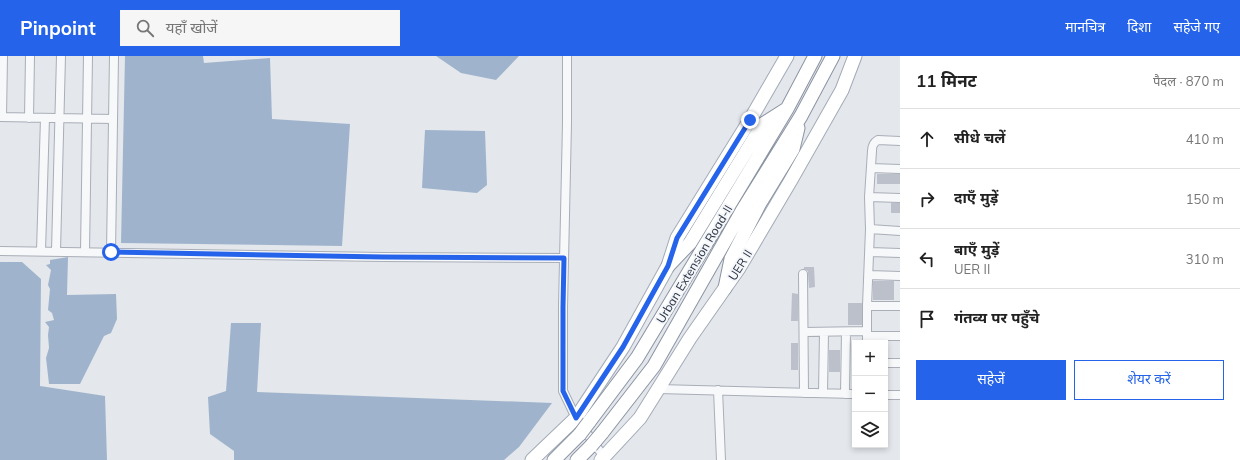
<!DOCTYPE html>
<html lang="hi">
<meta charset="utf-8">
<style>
body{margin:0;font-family:Mulish,"Noto Sans Devanagari",sans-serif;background:#f6f6f6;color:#222}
.controls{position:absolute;right:12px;bottom:12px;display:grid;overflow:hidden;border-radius:0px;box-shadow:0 2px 6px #0003}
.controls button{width:36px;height:36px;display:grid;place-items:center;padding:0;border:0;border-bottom:1px solid #e0e0e0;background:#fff;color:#222;font:20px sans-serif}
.stop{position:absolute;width:12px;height:12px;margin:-9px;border:3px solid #2563eb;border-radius:50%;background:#fff}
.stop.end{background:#2563eb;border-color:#fff;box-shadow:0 1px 4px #0008}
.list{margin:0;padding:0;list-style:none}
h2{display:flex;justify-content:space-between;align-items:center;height:52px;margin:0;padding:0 16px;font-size:17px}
h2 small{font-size:13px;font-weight:400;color:#767676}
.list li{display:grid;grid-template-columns:26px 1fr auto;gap:12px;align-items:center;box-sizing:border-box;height:60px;padding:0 16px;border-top:1px solid #e0e0e0}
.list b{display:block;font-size:15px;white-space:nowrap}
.list p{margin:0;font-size:13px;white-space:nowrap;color:#767676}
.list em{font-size:13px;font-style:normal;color:#767676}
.actions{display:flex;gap:8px;padding:12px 16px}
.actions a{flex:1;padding:9px 0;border:1px solid #2563eb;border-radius:0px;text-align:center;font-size:14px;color:#2563eb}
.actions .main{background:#2563eb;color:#fff}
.icon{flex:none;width:22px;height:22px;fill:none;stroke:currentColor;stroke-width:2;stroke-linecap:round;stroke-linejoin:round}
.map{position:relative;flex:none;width:900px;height:404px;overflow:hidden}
header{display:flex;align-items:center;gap:24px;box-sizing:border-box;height:56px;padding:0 20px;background:#2563eb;color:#fff}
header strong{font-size:19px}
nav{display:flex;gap:22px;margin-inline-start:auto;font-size:14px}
.search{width:280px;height:36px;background:#f6f6f6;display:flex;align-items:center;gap:10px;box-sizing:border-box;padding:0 14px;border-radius:0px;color:#767676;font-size:15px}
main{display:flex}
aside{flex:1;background:#fff}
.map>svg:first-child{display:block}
</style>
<header>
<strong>Pinpoint</strong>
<div class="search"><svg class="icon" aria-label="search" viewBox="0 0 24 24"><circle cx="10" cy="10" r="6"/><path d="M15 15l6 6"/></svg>यहाँ खोजें</div>
<nav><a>मानचित्र</a><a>दिशा</a><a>सहेजे गए</a></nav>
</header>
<main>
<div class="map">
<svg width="900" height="404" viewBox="0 0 900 404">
<rect width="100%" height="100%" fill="#e4e7ec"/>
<path fill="#9fb4cc" d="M125,0H203L204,7L270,2L272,63L350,68L342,190L121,187Z
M436,0H519L496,24L461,17Z
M425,74L485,75L487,129L477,137L422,132Z
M68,201L67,239L116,238L117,263L111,277L104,280L80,328H49L46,302L49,292L48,279L49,271L45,266L54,264L52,257L48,254L50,233L48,229L51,214L46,209L50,208V204Z
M0,206H22L41,223L40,330L105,340L107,404H0Z
M231,267H261L257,336L552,347L519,391L504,404H234V395L210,378L208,341L226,335Z"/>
<path fill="#bbc0ca" d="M877,118H900V128H877Z
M891,147H900V157H891Z
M804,211H814L815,231L809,232L808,218V215L804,213Z
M873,225H894V244H873Z
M792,237L798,238V265H791Z
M848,247H862V269H848Z
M791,287H798V314H791Z
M829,294H840V316H829Z"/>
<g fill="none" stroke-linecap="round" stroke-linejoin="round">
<defs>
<path id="minor" d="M567,0V67L563,251V335L576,362L604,401
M0,61L113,63
M2,61L3,0
M29,62L30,0
M871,112L900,113
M869,141L900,142
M870,173L900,175
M0,195L383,201L564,202
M41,195L45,62
M56,195L61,0
M85,196L88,0
M111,196L114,0
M870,196L900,197
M803,218L804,337
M869,219L900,220
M867,250H900
M804,276L867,275
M867,280H900
M867,287V250L870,173L869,141L872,95C872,90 873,87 878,84L900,85
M885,307H900
M658,333L855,338
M718,334L721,404
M823,337L824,276
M845,338L846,276
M885,339H900"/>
<path id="primary" d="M532,404L576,362L623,291L668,210L677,182L750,64L787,0
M601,404L640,362L690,282L739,212L791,124L842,34L855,0"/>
<path id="trunk" d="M668,210L690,187L763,68L785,54
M725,232L731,203L760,147L793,93L798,72
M589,366L637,302L787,53L815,0
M602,377L654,310L742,155L801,60L833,0
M554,404L580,378
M577,404L591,390"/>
</defs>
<use href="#minor" stroke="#a9aeb7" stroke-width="10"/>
<use href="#primary" stroke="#a3abb8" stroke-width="15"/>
<use href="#trunk" stroke="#8b94a3" stroke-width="15"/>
<use href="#minor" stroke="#f7f8fa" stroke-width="8"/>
<use href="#primary" stroke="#fff" stroke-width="13"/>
<use href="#trunk" stroke="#fff" stroke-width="13"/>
<defs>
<path id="trunk-bridge" d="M580,378L589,366
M591,390L602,377"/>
</defs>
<use href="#trunk-bridge" stroke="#8b94a3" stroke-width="15" stroke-linecap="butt"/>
<use href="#trunk-bridge" stroke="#fff" stroke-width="13"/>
</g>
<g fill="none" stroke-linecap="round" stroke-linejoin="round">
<path stroke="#2563eb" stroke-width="5" d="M111,196L383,201L564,202L563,251V335L576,362L623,291L668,210L677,182L750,64"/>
</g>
<g text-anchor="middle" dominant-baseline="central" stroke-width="4" stroke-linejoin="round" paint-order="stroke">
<g font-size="12" fill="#2b3445" stroke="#f4f6f9">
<text transform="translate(694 208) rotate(-59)">Urban Extension Road-II</text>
<text transform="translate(740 209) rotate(-58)">UER II</text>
</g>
</g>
</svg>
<div class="controls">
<button>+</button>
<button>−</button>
<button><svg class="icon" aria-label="layers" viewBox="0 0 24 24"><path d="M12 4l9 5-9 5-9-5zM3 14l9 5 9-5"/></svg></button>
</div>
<div class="stop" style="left:111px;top:196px"></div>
<div class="stop end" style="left:750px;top:64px"></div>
</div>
<aside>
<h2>11 मिनट<small>पैदल · 870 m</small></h2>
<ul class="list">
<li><svg class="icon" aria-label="ahead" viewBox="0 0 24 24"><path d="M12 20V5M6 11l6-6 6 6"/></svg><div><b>सीधे चलें</b></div><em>410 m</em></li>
<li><svg class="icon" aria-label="right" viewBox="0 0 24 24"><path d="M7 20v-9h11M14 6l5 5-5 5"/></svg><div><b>दाएँ मुड़ें</b></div><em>150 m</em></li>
<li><svg class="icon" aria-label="left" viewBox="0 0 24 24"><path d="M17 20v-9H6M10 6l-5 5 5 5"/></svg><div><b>बाएँ मुड़ें</b><p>UER II</p></div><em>310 m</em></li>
<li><svg class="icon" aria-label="arrive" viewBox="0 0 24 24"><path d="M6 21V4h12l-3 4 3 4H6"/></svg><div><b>गंतव्य पर पहुँचे</b></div></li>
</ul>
<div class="actions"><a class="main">सहेजें</a><a>शेयर करें</a></div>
</aside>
</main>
